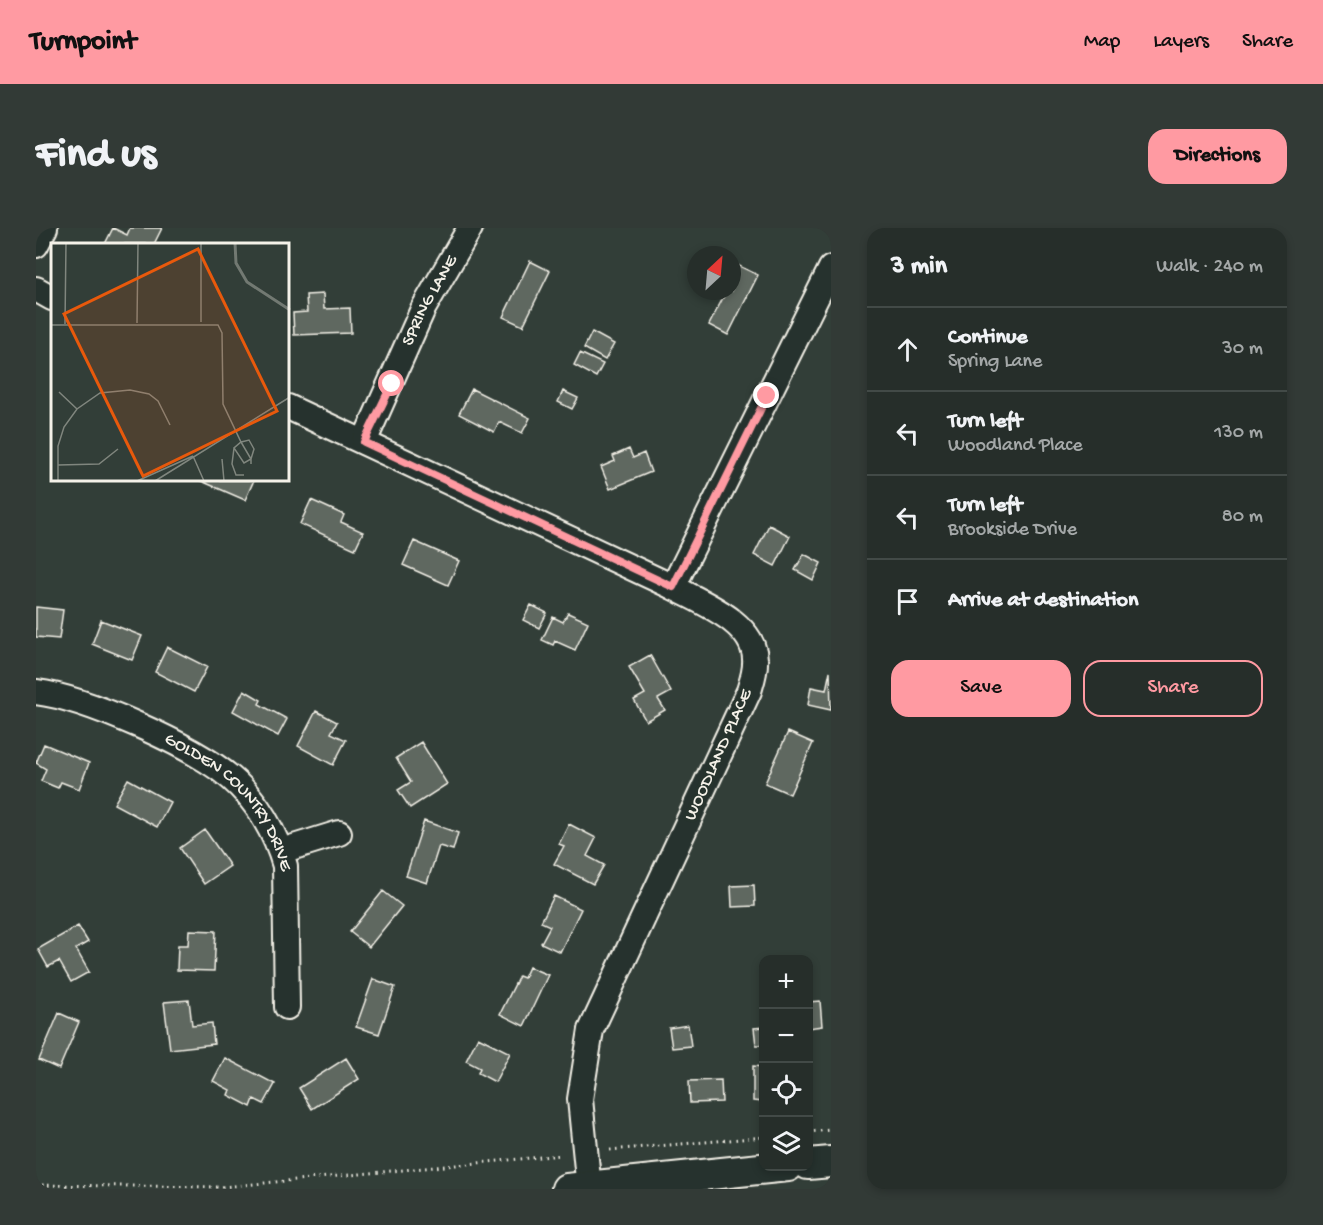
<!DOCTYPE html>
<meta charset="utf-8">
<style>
body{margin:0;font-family:"Gochi Hand",sans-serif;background:#323a36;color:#f1f3f6}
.controls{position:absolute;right:18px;bottom:18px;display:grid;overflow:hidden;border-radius:12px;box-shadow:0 3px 9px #0003}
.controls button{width:54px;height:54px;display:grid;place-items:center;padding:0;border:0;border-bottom:2px solid #424a47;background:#262e2a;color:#f1f3f6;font:30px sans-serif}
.compass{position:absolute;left:651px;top:18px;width:54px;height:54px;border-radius:50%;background:#262e2a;box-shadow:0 3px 9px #0003;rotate:26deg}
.stop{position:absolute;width:18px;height:18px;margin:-14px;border:4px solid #ff9aa2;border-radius:50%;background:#fff}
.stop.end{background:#ff9aa2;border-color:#fff;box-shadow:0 2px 6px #0008}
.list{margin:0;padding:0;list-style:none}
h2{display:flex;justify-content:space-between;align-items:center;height:78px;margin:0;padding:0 24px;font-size:26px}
h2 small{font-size:20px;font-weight:400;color:#a4a8a8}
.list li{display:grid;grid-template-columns:39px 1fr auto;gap:18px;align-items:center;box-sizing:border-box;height:84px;padding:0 24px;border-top:2px solid #424a47}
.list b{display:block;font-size:22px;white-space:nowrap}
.list p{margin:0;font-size:20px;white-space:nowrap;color:#a4a8a8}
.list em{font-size:20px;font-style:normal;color:#a4a8a8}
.actions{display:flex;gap:12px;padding:18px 24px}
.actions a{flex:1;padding:14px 0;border:2px solid #ff9aa2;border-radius:18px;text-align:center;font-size:21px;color:#ff9aa2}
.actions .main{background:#ff9aa2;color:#111}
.icon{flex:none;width:33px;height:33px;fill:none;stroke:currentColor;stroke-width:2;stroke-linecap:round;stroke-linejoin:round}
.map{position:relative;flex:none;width:795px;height:961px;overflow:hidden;border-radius:18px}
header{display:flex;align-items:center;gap:36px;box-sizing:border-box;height:84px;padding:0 30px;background:#ff9aa2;color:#111}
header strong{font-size:28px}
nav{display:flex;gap:33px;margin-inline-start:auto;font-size:21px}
.intro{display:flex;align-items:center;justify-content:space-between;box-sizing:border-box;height:144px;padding:0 36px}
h1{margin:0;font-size:42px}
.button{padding:15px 27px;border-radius:18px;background:#ff9aa2;color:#111;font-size:21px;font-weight:700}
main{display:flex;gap:36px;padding:0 36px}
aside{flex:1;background:#262e2a;border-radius:18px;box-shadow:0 3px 9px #0003}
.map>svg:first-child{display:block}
</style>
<header>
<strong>Turnpoint</strong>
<nav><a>Map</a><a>Layers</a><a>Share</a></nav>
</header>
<div class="intro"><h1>Find us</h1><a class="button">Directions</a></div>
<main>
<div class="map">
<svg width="795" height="961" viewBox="0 0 795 961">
<rect width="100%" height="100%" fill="#323e38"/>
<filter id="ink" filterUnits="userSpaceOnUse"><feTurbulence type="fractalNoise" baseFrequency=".0167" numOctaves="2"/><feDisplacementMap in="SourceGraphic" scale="12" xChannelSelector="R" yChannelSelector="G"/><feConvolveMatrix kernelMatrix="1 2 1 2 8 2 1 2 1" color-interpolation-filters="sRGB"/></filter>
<g filter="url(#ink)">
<path fill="#5f6861" stroke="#f4f1e8" stroke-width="1.5" d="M77,0L91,7L94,0H126L118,16H69Z
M494,33L514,43L487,98L467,89Z
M697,35L722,47L692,107L673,97L689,66L683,63H696Z
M287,66L288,81L314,80L315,105L258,107L257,85L271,84L270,67Z
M556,104L578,116L569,132L548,120Z
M544,125L567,136L560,149L538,137Z
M436,161L494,190L486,205L463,194L458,204L423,186Z
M527,163L542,170L536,181L522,174Z
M593,221L597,230L608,225L615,244L574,261L565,239L579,233L577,228Z
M163,252H218L209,272Z
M275,272L308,287L305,294L327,304L319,321L264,296Z
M733,297L754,308L739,338L718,327Z
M378,313L423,333L412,357L367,337Z
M768,326L785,335L777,352L759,342Z
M495,377L511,385L503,400L487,392Z
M0,379L27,382L23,411L0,409Z
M532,385L552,394L539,422L519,413L517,417L506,412L517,389L527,394Z
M65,392L106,408L96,432L56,416Z
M131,419L171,439L158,464L119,444Z
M614,427L635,464L622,471L629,482L610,493L598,472L609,466L593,439Z
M794,443L795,482L772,477L775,459L790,462Z
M208,462L225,472L223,476L251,491L242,508L197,483Z
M280,483L301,494L295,505L310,512L297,537L262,518Z
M752,504L777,515L754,566L729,555Z
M385,514L411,556L374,580L362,562L375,554L360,530Z
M8,516L53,535L43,561L25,554L22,560L5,553L10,541L0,535Z
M92,551L134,574L121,599L78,576Z
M388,593L422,605L417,622L403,618L391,655L370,648Z
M533,596L560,610L551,628L568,637L557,656L518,636L528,618L523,616Z
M169,602L194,638L168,656L144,620Z
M718,657L719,678L696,679L695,658Z
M347,663L366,678L333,719L314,704Z
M518,668L545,681L524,724L505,715L514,698L505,694Z
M42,698L52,714L40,721L53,744L35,754L23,733L12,739L2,721Z
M153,702L180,703L178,743L141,742L142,717H152Z
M493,739L512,747L488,798L464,786L483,748L488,750Z
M337,751L359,759L343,806L320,799Z
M153,772L156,797L176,795L178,816L134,821L128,774Z
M784,773L786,798L772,800V774Z
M23,785L43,794L23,841L3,832Z
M652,797L655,818L636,820L633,800Z
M728,799V817H720L718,800Z
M442,809L474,825L459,854L442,845L444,840L430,833Z
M189,830L239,856L228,876L218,871L215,879L192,867L194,862L177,853Z
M310,830L323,851L276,881L263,860Z
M717,838L728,839V874L717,873Z
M685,852L686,874L654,875L653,853Z"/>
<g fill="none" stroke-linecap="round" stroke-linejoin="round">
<defs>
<g id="minor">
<path d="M0,17L9,0"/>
<path d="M0,61L16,70"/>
<path d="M252,179L637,359C664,374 718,394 719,431C720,442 716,453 713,463L555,802L544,871L553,961"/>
<path id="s1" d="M328,214L387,81L434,0"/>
<path d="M637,359L795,40"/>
<path id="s2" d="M0,464C50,470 156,517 195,550C221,572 240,606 249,638L251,779"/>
<path d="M245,623L303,605"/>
</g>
<path id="major" d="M772,936L795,934
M531,961L752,938"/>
</defs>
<use href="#minor" stroke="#f4f1e8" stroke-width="28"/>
<use href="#major" stroke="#f4f1e8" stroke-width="34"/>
<path stroke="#f4f1e8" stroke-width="3" stroke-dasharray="1.5 4.5" stroke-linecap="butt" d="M772,904L795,902
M574,922L728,909
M0,957L186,959L526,927"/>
<use href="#minor" stroke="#26332d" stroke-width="24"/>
<use href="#major" stroke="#26332d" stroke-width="30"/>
</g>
</g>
<g fill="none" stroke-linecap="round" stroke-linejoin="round" filter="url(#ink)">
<path stroke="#ff9aa2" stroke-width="8" d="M356,156L328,214L637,359L731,168"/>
</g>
<g text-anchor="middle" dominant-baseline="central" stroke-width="6" stroke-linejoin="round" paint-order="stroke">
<g font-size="18" fill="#f4f1e8" stroke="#26332d">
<text stroke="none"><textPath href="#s1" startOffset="156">SPRING LANE</textPath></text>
<text transform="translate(683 527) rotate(-66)">WOODLAND PLACE</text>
<text stroke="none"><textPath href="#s2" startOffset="231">GOLDEN COUNTRY DRIVE</textPath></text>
</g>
</g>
<g transform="translate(15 15)">
<rect width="238" height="238" fill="#323e38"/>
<path fill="none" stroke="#727972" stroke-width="3" d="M184,0L185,20L196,39L239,67"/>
<path fill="none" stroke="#80867e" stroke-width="1.5" d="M150,79V0M86,80L87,0M14,81L15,0M0,82H167L171,90L172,161L190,199L198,197L203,206L200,216L193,220L183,205L190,199L200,216V221M8,149L26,166M183,205L181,221L185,232H193M142,213L153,238M171,216L173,238M7,222L48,221L67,206M7,238V203L13,184L26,166L49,150L79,147L98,151L107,158L119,182M86,238L142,213M104,238L239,154"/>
<path fill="#e8590c" fill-opacity="0.15" stroke="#e8590c" stroke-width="3" d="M147,6L226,168L92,233L13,71Z"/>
<rect width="238" height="238" fill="none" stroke="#f4f1e8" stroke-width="3"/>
</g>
</svg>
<div class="controls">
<button>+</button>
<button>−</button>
<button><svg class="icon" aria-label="locate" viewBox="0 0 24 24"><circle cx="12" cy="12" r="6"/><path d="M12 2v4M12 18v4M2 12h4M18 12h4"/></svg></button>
<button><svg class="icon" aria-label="layers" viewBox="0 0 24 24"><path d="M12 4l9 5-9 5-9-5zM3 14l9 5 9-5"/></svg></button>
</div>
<svg class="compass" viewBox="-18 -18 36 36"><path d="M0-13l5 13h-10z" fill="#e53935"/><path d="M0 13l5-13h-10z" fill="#a4a8a8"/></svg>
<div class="stop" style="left:356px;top:156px"></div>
<div class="stop end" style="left:731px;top:168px"></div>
</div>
<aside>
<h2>3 min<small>Walk · 240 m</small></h2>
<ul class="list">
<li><svg class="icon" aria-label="ahead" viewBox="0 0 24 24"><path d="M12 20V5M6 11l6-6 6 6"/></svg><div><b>Continue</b><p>Spring Lane</p></div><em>30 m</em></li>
<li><svg class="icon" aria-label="left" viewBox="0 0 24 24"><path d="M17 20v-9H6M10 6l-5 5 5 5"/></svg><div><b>Turn left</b><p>Woodland Place</p></div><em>130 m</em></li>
<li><svg class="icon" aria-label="left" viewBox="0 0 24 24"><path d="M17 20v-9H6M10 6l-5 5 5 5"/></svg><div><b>Turn left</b><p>Brookside Drive</p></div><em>80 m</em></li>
<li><svg class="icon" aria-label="arrive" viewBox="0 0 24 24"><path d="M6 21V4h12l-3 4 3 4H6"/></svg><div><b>Arrive at destination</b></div></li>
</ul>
<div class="actions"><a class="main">Save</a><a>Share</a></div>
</aside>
</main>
